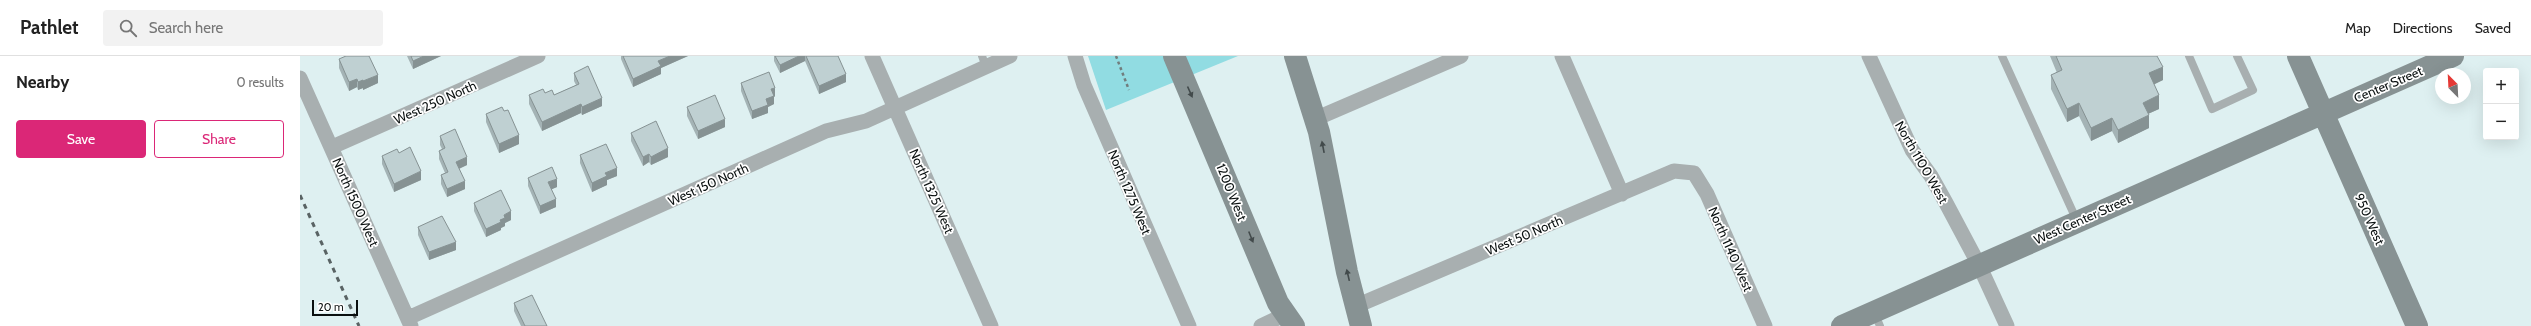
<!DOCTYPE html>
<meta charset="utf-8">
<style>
body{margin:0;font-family:Cabin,sans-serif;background:#f2f2f2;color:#222}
.controls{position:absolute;right:12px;top:12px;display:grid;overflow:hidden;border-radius:4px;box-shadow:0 4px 16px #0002}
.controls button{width:36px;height:36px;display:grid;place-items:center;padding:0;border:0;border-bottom:1px solid #e0e0e0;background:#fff;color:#222;font:20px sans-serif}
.compass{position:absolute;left:2135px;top:12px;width:36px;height:36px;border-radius:50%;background:#fff;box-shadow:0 4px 16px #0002;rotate:336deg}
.scale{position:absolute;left:12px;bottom:10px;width:46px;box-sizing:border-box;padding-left:4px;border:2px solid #0a1010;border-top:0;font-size:11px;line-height:14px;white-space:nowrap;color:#0a1010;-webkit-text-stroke:3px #fff;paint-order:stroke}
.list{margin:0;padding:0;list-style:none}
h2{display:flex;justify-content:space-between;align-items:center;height:52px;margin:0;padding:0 16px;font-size:17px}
h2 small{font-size:13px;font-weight:400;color:#767676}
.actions{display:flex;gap:8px;padding:12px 16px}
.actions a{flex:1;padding:9px 0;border:1px solid #db2777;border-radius:4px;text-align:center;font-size:14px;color:#db2777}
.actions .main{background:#db2777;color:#fff}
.icon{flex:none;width:22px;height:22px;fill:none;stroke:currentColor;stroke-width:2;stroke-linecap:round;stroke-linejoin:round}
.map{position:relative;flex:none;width:2231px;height:270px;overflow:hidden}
header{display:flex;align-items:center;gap:24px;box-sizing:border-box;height:56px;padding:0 20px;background:#fff;border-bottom:1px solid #e0e0e0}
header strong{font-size:19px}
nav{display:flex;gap:22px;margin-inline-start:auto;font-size:14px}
.search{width:280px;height:36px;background:#f2f2f2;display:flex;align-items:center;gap:10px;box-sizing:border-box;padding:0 14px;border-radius:4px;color:#767676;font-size:15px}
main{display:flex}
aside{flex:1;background:#fff}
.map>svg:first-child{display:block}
</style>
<header>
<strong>Pathlet</strong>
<div class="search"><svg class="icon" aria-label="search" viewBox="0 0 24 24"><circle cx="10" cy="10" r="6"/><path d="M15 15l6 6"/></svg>Search here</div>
<nav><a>Map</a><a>Directions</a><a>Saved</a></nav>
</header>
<main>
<aside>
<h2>Nearby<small>0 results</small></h2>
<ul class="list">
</ul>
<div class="actions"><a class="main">Save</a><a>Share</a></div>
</aside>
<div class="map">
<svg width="2231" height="270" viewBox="0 0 2231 270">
<rect width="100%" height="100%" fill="#def0f1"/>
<path fill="#91dce2" d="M788,0H938L806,54Z"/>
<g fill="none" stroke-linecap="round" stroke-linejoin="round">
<path stroke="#717d7d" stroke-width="2.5" stroke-dasharray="3 3" stroke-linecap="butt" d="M816,0L829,34"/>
<path stroke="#a8afb0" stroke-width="8" d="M682,0L686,11
M1702,0L1777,165
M1889,0L1912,53L1953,34L1937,0
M1574,256L1580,270"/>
<path stroke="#a8afb0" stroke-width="15" d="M572,0L691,270
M775,0L784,29L889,270
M1262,0L1322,138
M1569,0L1612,94L1631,120L1646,147L1679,209L1707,270
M0,22L111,270
M1015,63L1161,0
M32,91L238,0
M1056,250L1374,115L1394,117L1407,138L1465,270
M108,262L526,75L566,65L710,0
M961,270L986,258"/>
<path stroke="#879293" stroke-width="22" d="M874,0L978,247L994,270
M995,0L1019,76L1047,216L1061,270
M1998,0L2117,270
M1542,270L2153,0"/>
<path stroke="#596364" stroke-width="3" stroke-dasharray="5 5" stroke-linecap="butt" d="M0,139L59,270"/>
</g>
<path fill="#a4b3b5" d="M107,0H141L113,13Z
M321,0H388L361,12V18L333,31L321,3Z
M474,0H538L546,26L519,38L505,5L480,17L474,5Z
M1750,0H1857L1863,24L1854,28L1859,53L1848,58L1849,72L1818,87L1812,75L1791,85L1779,60L1767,66L1751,33V19L1757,17Z
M39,3L78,27L63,34V32L58,34L57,31L49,35L39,12Z
M274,17L302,50L282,59L281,57L242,75L229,48V39L245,37L254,39L276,29L274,25Z
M441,27L475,40L474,41V48L468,51V57L452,63L441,35Z
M387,51L425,71L398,83L387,60Z
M186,58L219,88L199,97L186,66Z
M331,77L368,101L351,109L349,106L343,110L331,85Z
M140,80L167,109L159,113L165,133L147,141L141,128V119L145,117L139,103V95L142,93L140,89Z
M99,97L121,124L94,136L82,108V100Z
M280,99L317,120L307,124V129L292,136L280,107Z
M228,122L257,131L251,133L256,151L240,158L228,130Z
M174,147L211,164L205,167V170L201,172V174L186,181L174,155Z
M118,171L156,194L129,204L118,179Z
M214,247L247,270H221L214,255Z"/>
<path fill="#869293" d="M124,0H141L113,13V5Z
M370,0H388L361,12V18L333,31V23L358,5Z
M499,0H505V5L480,17V9Z
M1863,11V24L1849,31V17Z
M546,18V26L519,38V30Z
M78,19V27L63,34V25Z
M57,23V31L49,35V26Z
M63,24V32L58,34V26Z
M475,32V40L474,41V48L468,51V57L452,63V55L466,43L471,33Z
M1859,39V53L1843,60V47Z
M302,42V50L282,59V51Z
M1779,47V60L1767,66V53Z
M281,48V57L242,75V66Z
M1849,59V72L1818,87V74Z
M1812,62V75L1791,85V72Z
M425,63V71L398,83V75Z
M219,79V88L199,97V88Z
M368,92V101L351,109V101Z
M349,98V106L343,110V101Z
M167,101V109L156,114V106Z
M317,112V120L307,124V129L292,136V127L305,117Z
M121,115V124L94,136V128Z
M257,123V131L248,135V126Z
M165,125V133L147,141V133Z
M256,143V151L240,158V150Z
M211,155V164L205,167V170L201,172V174L186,181V173L200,164L204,159Z
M156,186V194L129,204V196Z"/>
<path fill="#bfd0d2" stroke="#869293" d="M46,0H69L78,19L63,25V24L58,26L57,23L49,26L39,3Z
M111,0H124L113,5Z
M323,0H370L358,5L361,10L333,23Z
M475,0H499L480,9Z
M506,0H538L546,18L519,30Z
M1756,0H1857L1863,11L1849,17L1859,39L1843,47L1849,59L1818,74L1812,62L1791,72L1779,47L1767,53L1751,19L1762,14Z
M288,10L302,42L282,51L281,48L242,66L229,39L243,33L245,37L252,34L254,39L279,28L274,17Z
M469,16L475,32L471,33L474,40L466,43L468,49L452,55L441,27Z
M415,39L425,63L398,75L387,51Z
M202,51L204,55L208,54L219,79L199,88L186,58Z
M356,65L368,92L351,101L349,98L343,101L331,77Z
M155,73L167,101L156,106L165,125L147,133L141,119L148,116L139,95L145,92L140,80Z
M306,88L317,112L305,117L307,120L292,127L280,99Z
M110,91L121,115L94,128L82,100L97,93L99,97Z
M252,111L257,123L248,126L256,143L240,150L228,122Z
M201,134L211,155L204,159L205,162L200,164L201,166L186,173L174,147Z
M142,160L156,186L129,196L118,171Z
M232,239L247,270H225L214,247Z"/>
<defs><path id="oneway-solid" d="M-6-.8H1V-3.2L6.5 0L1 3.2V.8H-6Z"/></defs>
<g fill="#424a4b">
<use href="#oneway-solid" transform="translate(890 36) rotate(66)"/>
<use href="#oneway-solid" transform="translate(1023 91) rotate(-101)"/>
<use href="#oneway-solid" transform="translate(951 181) rotate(68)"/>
<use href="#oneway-solid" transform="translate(1048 219) rotate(-103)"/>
</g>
<g text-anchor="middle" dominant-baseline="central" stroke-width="3.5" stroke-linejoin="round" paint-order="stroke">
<g font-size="13" fill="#0a1010" stroke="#fff">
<text transform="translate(2088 28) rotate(-23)">Center Street</text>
<text transform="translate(135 46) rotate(-24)">West 250 North</text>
<text transform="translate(1622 106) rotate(60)">North 1100 West</text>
<text transform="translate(408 128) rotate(-24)">West 150 North</text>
<text transform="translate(632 135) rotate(66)">North 1325 West</text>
<text transform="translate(830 136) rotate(67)">North 1275 West</text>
<text transform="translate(932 136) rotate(68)">1200 West</text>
<text transform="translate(56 146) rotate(66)">North 1500 West</text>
<text transform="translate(1782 163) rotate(-24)">West Center Street</text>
<text transform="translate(2070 163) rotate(66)">950 West</text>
<text transform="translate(1224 179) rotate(-23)">West 50 North</text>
<text transform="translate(1431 193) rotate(66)">North 1140 West</text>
</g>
</g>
</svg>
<div class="controls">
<button>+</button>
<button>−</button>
</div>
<svg class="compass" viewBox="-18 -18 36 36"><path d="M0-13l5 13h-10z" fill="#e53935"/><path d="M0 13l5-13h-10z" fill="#767676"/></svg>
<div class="scale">20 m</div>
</div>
</main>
